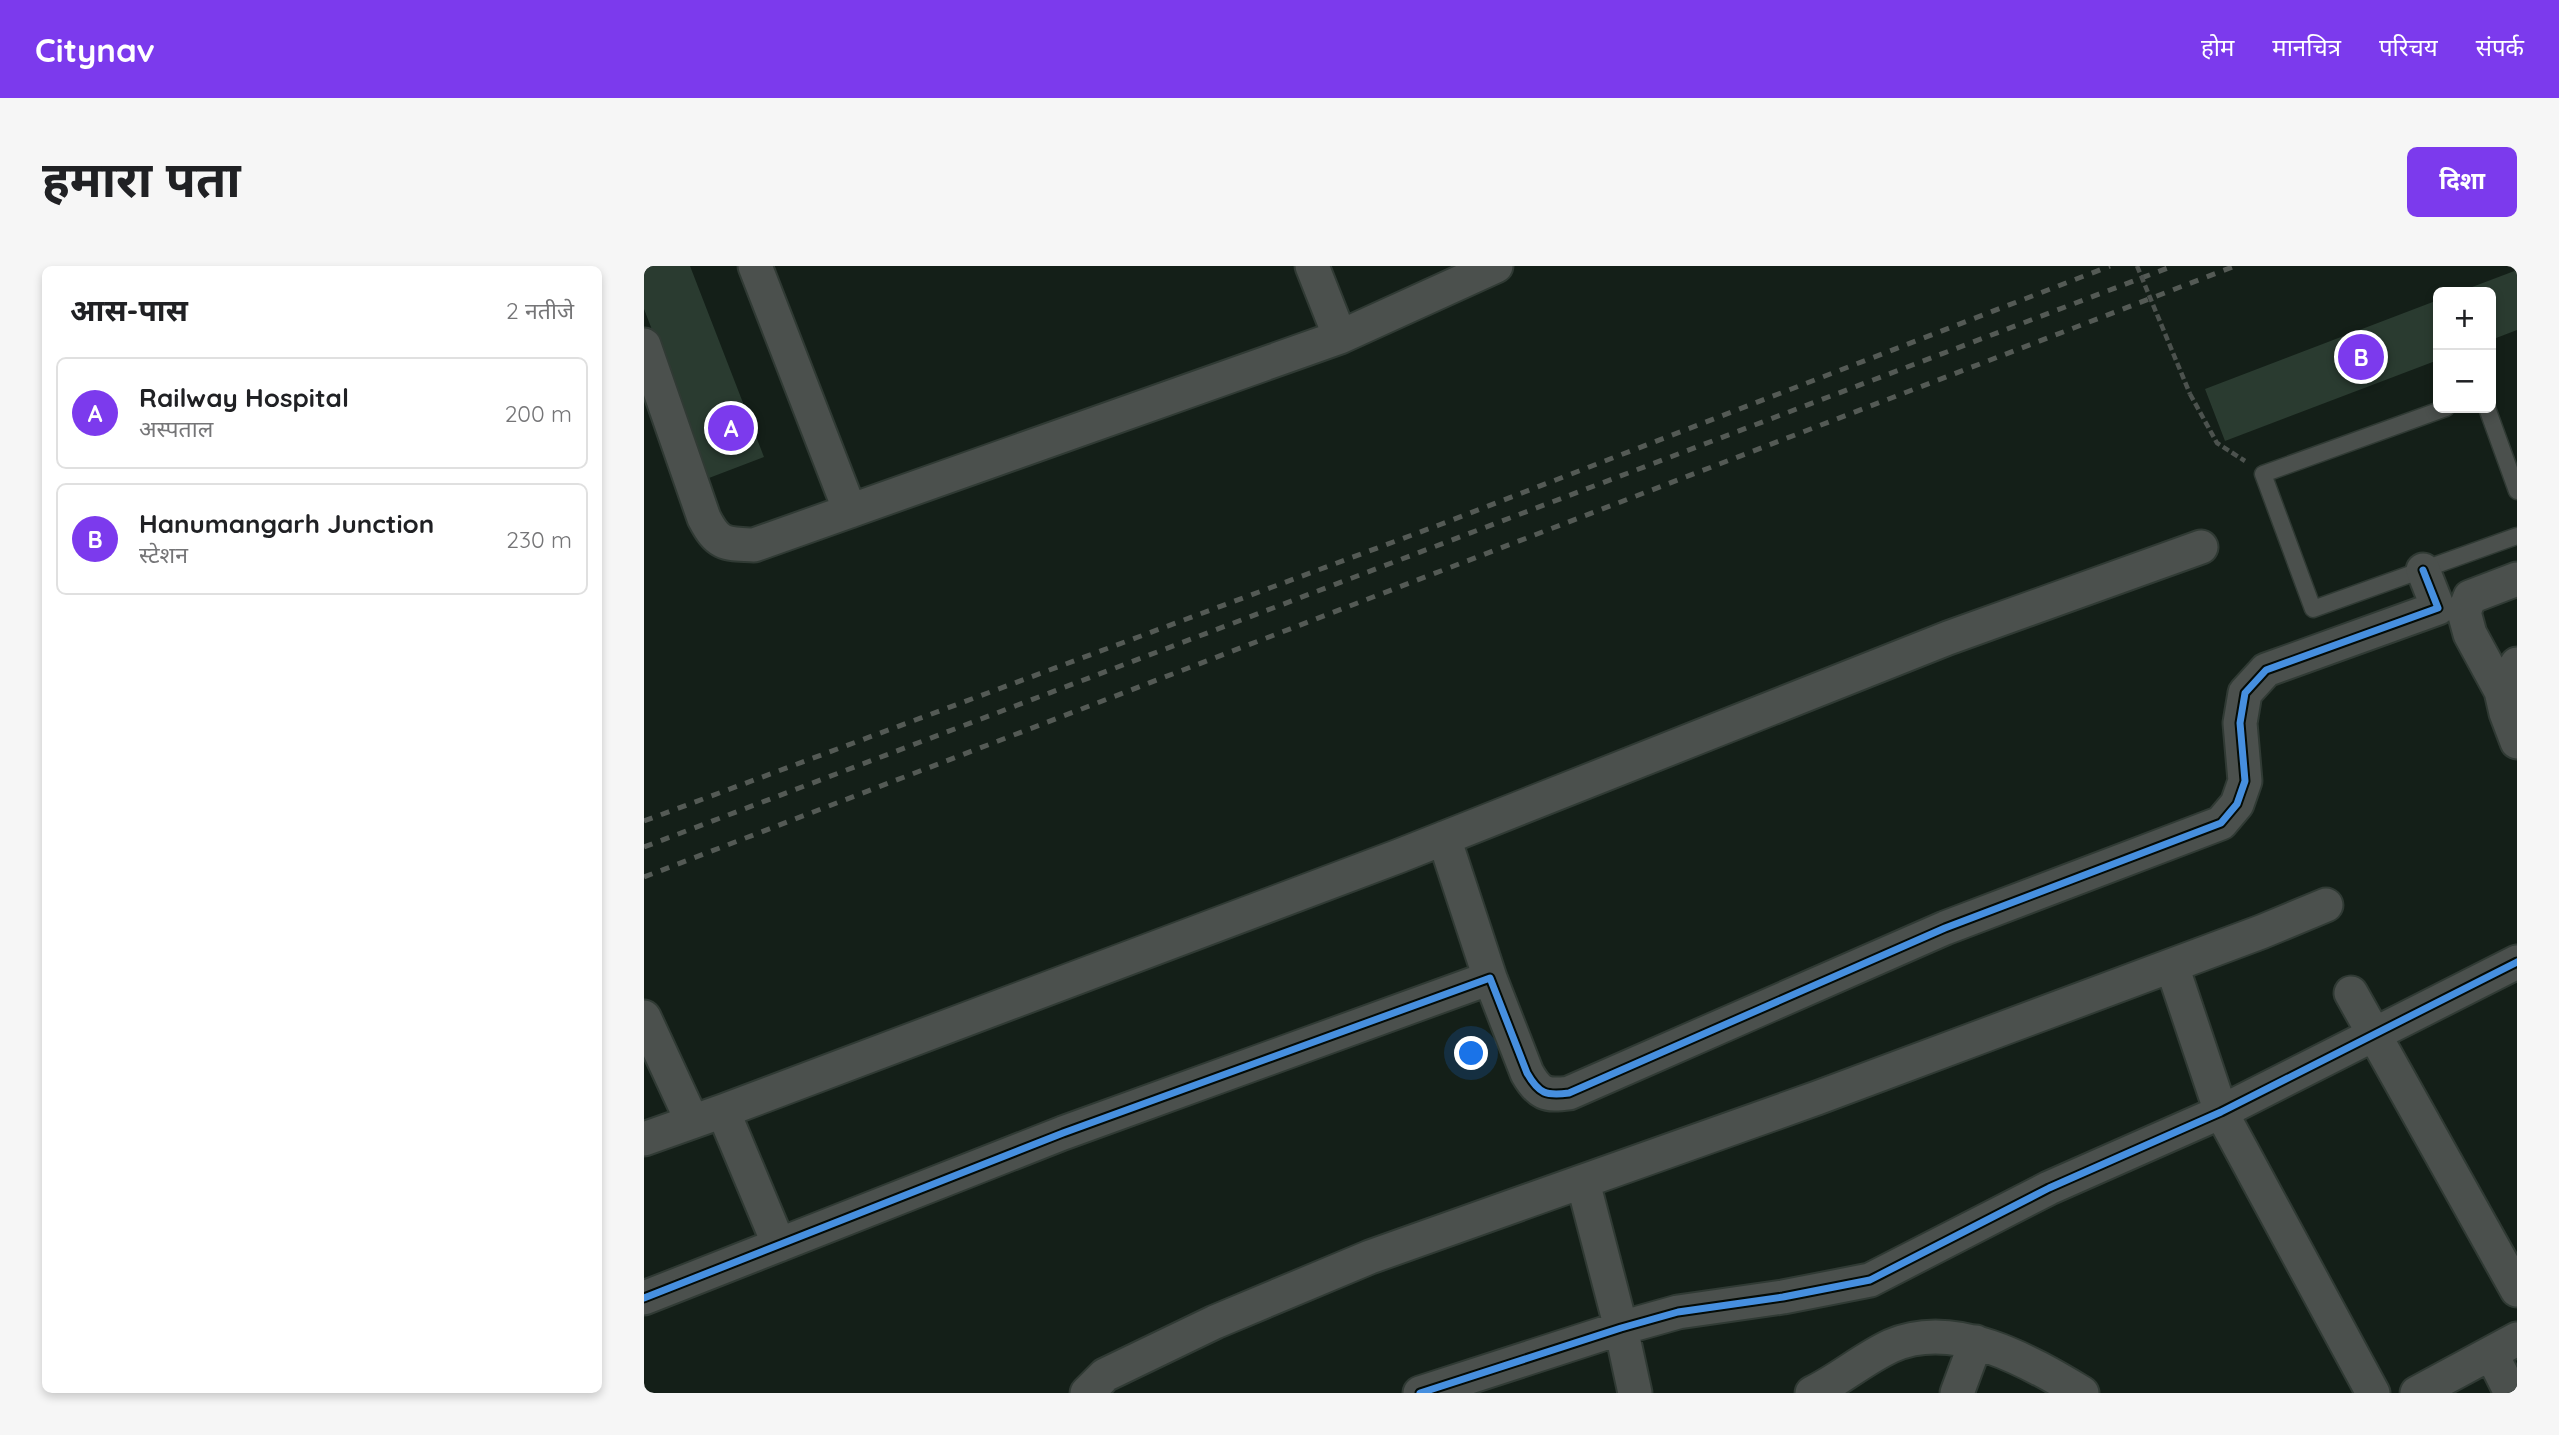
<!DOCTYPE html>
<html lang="hi">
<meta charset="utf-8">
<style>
body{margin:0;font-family:Quicksand,"Noto Sans Devanagari",sans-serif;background:#f6f6f6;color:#202124}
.controls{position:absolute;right:21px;top:21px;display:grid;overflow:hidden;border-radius:10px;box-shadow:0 4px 10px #0003}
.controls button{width:63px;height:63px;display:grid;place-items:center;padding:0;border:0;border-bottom:2px solid #e0e0e0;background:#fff;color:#202124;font:35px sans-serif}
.you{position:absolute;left:828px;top:788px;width:24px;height:24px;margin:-18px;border:5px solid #fff;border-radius:50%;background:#1a73e8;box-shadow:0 0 0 10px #1a73e833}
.badge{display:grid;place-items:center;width:46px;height:46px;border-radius:50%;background:#7c3aed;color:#fff;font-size:23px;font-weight:700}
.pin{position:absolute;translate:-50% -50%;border:4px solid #fff;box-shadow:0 2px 7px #0006}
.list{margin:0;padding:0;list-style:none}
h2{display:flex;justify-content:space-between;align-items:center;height:91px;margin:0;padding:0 28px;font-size:30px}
h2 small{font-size:23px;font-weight:400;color:#757577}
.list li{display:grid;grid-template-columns:46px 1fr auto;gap:21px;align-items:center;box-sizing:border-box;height:112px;margin:0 14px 14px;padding:0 14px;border:2px solid #e0e0e0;border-radius:10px}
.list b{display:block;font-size:26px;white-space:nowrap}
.list p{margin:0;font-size:23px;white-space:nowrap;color:#757577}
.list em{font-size:23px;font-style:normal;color:#757577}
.map{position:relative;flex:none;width:1873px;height:1127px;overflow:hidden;border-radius:10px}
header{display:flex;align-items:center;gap:42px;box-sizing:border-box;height:98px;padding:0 35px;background:#7c3aed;color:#fff}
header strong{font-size:33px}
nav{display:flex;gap:38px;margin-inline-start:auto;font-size:24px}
.intro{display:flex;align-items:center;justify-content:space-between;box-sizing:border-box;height:168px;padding:0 42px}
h1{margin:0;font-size:49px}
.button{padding:18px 32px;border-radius:10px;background:#7c3aed;color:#fff;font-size:24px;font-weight:700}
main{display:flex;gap:42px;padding:0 42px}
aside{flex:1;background:#fff;border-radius:10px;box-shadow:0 4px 10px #0003}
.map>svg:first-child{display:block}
</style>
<header>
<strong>Citynav</strong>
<nav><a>होम</a><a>मानचित्र</a><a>परिचय</a><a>संपर्क</a></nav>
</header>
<div class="intro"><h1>हमारा पता</h1><a class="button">दिशा</a></div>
<main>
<aside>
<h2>आस-पास<small>2 नतीजे</small></h2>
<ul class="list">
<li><span class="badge">A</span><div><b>Railway Hospital</b><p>अस्पताल</p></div><em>200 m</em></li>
<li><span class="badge">B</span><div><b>Hanumangarh Junction</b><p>स्टेशन</p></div><em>230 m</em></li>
</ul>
</aside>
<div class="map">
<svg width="1873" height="1127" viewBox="0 0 1873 1127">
<rect width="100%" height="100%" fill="#141f18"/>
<path fill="#2a3b30" d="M0,0H46L120,191L65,212L0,43Z
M1873,4V64L1847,74V26H1815Z
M1794,34V94L1581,175L1561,123Z"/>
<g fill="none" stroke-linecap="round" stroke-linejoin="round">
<defs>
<path id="service" d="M1802,142L1619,208L1669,343L1873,270
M1843,142L1873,225"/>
<path id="minor" d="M111,0L206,245
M668,0L696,71
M0,79L60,252C74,279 81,278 110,279L696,71L852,0
M1873,398L1857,425L1862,447L1873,476
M1857,425L1826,368L1820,346L1826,331L1873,313
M800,572L846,712
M1528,700L1577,846L1729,1127
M1707,727L1873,1024
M0,751L48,855
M79,845L135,979
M0,873L79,845L755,590L1304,372L1557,281
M939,916L977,1062L991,1127
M0,1032L419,867L846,712L883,807C895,828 902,830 925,827L1301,662L1577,557L1593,538L1601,515L1596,457L1601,427L1622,404L1794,342L1779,304
M1847,1087L1867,1127
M443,1127L461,1109L571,1056L726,991L1173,832L1617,666L1682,639
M776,1127L977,1062L1034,1046L1139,1031L1226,1014L1405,922L1577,846L1873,696
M1168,1127C1195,1114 1219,1093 1247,1080C1310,1052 1385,1095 1438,1127
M1313,1127L1332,1076
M1773,1127L1873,1073"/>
</defs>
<use href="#service" stroke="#303a34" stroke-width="19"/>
<use href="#minor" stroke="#303a34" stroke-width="37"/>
<path stroke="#4c524e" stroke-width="4.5" stroke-dasharray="7 3.5" stroke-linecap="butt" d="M1546,128L1573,177L1601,195"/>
<use href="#service" stroke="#4b504d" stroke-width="16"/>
<use href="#minor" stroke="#4b504d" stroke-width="33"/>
<path stroke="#545a55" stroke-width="5" stroke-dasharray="9 9" stroke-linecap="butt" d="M0,555L795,259L1466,0
M0,581L1529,0
M0,611L1591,0"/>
<path stroke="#4c524e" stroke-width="4.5" stroke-dasharray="7 3.5" stroke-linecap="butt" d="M1493,0L1546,128"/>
<defs>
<path id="cycleway" d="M0,1032L419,867L846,712L883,807C895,828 902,830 925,827L1301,662L1577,557L1593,538L1601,515L1596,457L1601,427L1622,404L1794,342L1779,304
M776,1127L977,1062L1034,1046L1139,1031L1226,1014L1405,922L1577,846L1873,696"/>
</defs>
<use href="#cycleway" stroke="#040b06" stroke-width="11"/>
<use href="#cycleway" stroke="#468fdf" stroke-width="7"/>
</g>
</svg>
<div class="controls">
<button>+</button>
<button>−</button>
</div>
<div class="you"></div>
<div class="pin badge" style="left:87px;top:162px">A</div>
<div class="pin badge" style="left:1717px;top:91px">B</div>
</div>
</main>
